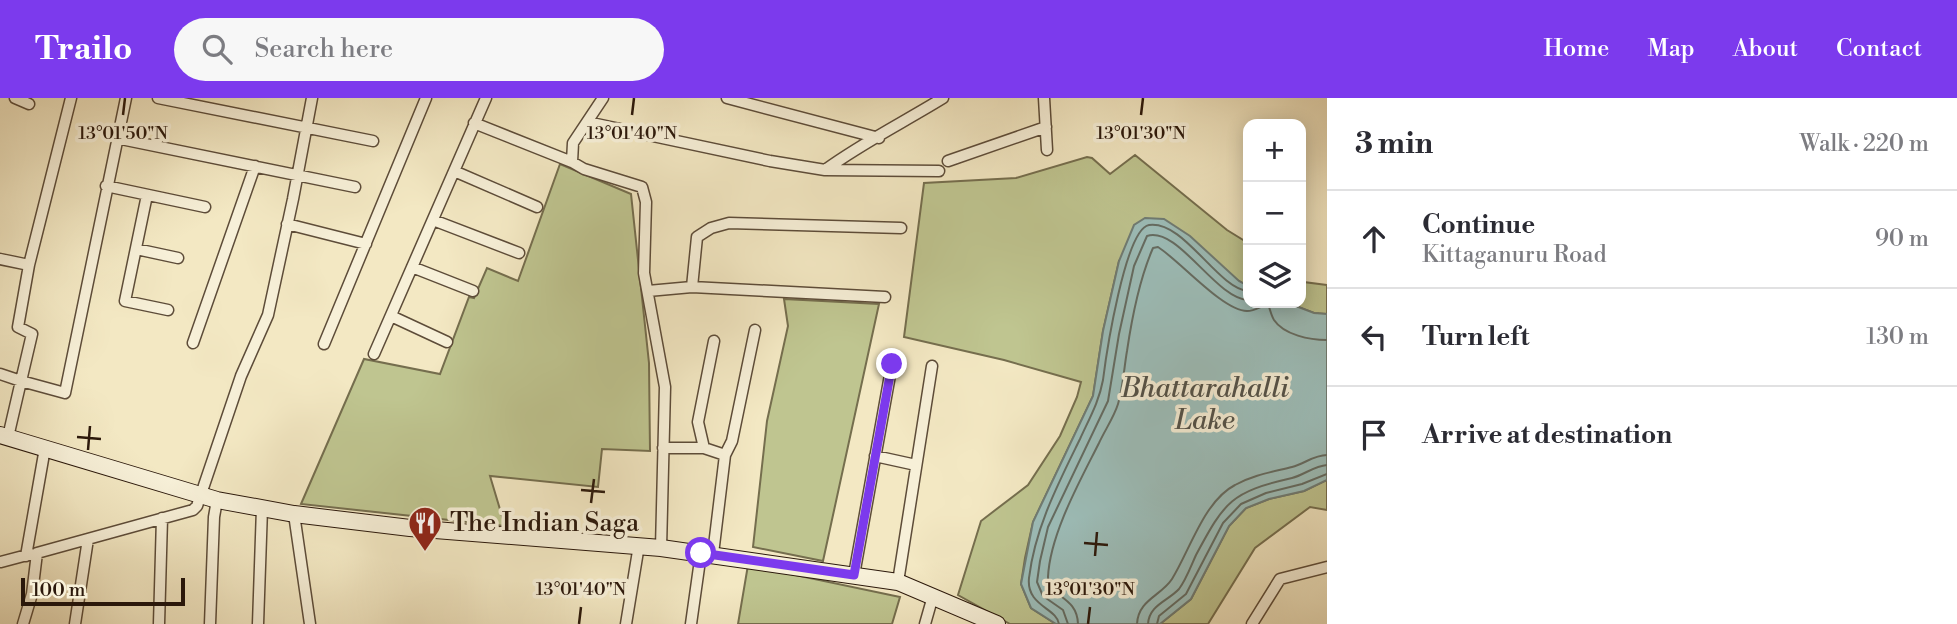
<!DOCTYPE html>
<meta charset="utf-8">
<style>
body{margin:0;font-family:"Libre Bodoni",serif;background:#f7f7f7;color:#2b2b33}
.controls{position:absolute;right:21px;top:21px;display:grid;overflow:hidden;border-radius:14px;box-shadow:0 4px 18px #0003}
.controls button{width:63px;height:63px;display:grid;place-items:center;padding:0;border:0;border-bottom:2px solid #e1e1e2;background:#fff;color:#2b2b33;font:35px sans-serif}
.scale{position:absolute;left:21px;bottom:18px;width:164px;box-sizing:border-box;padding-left:7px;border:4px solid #2b180b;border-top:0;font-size:19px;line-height:24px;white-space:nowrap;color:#2b180b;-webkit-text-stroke:5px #f7f0d8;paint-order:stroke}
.stop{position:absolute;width:21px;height:21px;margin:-16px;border:5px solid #7c3aed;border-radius:50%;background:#fff}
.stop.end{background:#7c3aed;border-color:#fff;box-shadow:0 2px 7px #0008}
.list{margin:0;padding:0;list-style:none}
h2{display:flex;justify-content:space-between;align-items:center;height:91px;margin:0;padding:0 28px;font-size:30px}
h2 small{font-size:23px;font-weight:400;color:#7c7c81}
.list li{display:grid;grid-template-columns:46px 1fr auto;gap:21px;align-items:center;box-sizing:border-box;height:98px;padding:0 28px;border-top:2px solid #e1e1e2}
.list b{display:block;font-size:26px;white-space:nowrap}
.list p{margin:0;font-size:23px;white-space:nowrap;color:#7c7c81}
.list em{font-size:23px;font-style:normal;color:#7c7c81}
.icon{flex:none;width:38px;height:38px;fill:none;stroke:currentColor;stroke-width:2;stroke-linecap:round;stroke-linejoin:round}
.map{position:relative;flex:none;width:1327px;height:526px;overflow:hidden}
header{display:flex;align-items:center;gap:42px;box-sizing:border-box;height:98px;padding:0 35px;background:#7c3aed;color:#fff}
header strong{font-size:33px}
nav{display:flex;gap:38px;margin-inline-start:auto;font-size:24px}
.search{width:490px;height:63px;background:#f7f7f7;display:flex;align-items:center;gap:18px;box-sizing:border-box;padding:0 24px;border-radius:38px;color:#7c7c81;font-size:26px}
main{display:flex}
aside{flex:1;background:#fff}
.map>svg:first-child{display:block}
</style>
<header>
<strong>Trailo</strong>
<div class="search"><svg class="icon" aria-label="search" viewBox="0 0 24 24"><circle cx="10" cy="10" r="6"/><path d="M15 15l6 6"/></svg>Search here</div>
<nav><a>Home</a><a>Map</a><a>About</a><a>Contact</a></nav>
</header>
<main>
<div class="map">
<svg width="1327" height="526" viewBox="0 0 1327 526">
<rect width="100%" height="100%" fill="#f3e8c3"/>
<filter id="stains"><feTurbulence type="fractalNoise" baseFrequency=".00286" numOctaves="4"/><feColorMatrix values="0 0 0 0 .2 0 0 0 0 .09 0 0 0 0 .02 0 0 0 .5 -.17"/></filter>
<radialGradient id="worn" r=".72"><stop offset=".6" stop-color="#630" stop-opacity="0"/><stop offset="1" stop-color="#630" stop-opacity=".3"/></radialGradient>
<path fill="#bfc590" stroke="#756e4e" stroke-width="2" d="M1135,57L1227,132L1248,145V188L1239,183L1119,163L1103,233L1093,298L1033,424L1025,460L1021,486L1031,510L1056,526H1010L958,497L981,423L1028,387L1060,338L1077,299L1081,284L1004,262L904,239L924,85L1016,80L1087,59L1092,60L1110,76Z
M560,66L631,96L649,265L650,353L602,351L598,389L490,378L505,428L301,406L364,261L440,276L469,199L474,200L487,170L518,183Z
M1301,175L1304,178V184L1327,187V216L1314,215L1288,205H1301Z
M784,201L879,206L823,463L753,449L767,323L788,228Z
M1327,382V412L1310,409L1255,450L1208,526H1160L1191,501L1229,428L1246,410L1269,401L1304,393Z
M748,467L900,499L892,526H738Z"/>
<path fill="#9dbfbb" stroke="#6f7c75" stroke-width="2" d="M1145,120L1164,121L1190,138L1239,183L1248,188V205H1288L1314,215L1327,216V382L1304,393L1269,401L1246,410L1229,428L1191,501L1160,526H1056L1031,510L1021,486L1033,424L1093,298L1103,233L1119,163L1134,127Z"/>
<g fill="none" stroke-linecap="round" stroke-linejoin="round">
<path stroke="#646c63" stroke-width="2" d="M1059,526C1057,510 1026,508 1029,480C1035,430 1058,386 1080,341C1089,321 1099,304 1103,282C1106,258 1125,131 1149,127C1184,122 1217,190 1248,193
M1068,526L1063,512L1043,498L1037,484L1040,463L1048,429L1108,303L1119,236L1134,168L1147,138C1178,128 1215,200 1248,202
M1078,526C1077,497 1048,500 1048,479C1050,436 1080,383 1099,345C1105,332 1114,319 1118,306C1123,290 1124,270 1127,253C1132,219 1139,182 1153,150L1158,149C1180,163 1223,213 1247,213C1255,213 1261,208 1268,206C1270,211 1271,217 1274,222C1284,237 1310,242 1327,242
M1137,526C1138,502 1161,498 1172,481C1190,452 1204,403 1235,387C1253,377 1272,374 1292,369C1304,366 1314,357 1327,357
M1148,526C1149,507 1168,503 1179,491C1186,482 1191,468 1196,457C1225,403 1231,394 1292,380C1304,377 1314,368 1327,367
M1157,526L1159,518L1186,496L1223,425L1241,406L1266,395L1302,386L1327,376"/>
<defs>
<path id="street" d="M15,0L29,6
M158,0L373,43
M603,0L573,45L572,64L584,71L642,89L646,104L644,175L665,289L661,450
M727,0L879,40
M1044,0L1047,52
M587,24L770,63L825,72C862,45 904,24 943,0
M474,25L572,64
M116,40L355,89
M948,63L1046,29
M825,72L939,73
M454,73L537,109
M106,88L205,109
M147,97L125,203L168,212
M433,122L519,155
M287,126L366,146
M136,151L178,160
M0,161L29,167L18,229L32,236L21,283L0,276
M29,167L71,0
M412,169L473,193
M692,189L697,139L711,130L729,125L901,130
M648,193L692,189L885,199
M391,218L447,244
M193,245L255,68
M324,246L426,0
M374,256L486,0
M8,339L21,283L65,295L126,0
M663,350H704L725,357
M704,350L698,324L714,243
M875,358L916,367
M294,416L310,526
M713,456L725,357L732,343L755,232
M26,458L45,350
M1,464L31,456
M854,477L892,266
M898,484L932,268
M23,526L32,496L37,455L193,412L197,408L241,278L268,217L293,101L312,0
M75,526L88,441
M159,526L162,420
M210,526L214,419L217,402
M258,526L262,410
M626,526L639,447
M691,526L701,455
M925,526L933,498
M1252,526L1280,481L1327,469"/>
<path id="secondary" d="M0,337L217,402L294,416L410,430L661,450L898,484L997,526"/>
</defs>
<use href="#street" stroke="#5d4c39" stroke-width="13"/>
<use href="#secondary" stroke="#2b180b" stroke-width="18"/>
<use href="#street" stroke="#f7f0d8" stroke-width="10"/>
<use href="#secondary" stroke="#f7f0d8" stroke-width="16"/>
</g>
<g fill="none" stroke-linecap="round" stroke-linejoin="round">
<path stroke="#7c3aed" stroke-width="9" d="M701,455L854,477L892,266"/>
</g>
<path fill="none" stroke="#2b180b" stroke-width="2.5" d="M123,17L125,0M632,17L634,0M1141,17L1143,0M77,339L101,341M88,352L90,328M581,392L605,394M591,405L594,381M1084,445L1108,447M1095,458L1097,434M579,526L581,509M1088,526L1090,509"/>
<defs>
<symbol id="restaurant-pin" viewBox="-11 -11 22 30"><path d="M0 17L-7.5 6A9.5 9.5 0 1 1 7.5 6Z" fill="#8f2418" stroke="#f7f0d8"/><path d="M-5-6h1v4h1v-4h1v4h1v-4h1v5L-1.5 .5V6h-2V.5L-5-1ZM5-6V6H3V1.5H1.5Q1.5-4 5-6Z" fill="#fff"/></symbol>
</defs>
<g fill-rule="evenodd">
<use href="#restaurant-pin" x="406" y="406" width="38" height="52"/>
</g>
<g text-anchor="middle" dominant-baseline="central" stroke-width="7" stroke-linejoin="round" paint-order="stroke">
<g font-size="26" fill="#2b180b" stroke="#f7f0d8" text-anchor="start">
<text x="450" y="425">The Indian Saga</text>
</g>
<g font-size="28" font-style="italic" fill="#535249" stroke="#f7f0d8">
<text x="1205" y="290">Bhattarahalli<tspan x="1205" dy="32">Lake</tspan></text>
</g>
</g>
<g font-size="18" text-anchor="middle" fill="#2b180b" stroke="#f7f0d8" stroke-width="7" stroke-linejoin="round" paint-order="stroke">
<text x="123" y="41">13°01'50"N</text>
<text x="632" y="41">13°01'40"N</text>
<text x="1141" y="41">13°01'30"N</text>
<text x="581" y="497">13°01'40"N</text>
<text x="1090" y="497">13°01'30"N</text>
</g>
<rect width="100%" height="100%" filter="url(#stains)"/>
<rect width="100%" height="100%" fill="url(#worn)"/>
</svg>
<div class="controls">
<button>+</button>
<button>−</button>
<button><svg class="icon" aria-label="layers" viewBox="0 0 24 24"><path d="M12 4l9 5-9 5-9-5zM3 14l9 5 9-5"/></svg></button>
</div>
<div class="scale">100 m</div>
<div class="stop" style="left:701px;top:455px"></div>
<div class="stop end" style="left:892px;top:266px"></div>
</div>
<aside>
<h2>3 min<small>Walk · 220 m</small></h2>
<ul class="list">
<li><svg class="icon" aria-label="ahead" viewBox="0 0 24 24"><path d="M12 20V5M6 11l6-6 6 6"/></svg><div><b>Continue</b><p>Kittaganuru Road</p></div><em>90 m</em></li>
<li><svg class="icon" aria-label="left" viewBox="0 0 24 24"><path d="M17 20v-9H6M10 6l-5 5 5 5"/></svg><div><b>Turn left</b></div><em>130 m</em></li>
<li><svg class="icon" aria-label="arrive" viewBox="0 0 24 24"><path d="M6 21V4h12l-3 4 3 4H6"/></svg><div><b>Arrive at destination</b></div></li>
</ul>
</aside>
</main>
